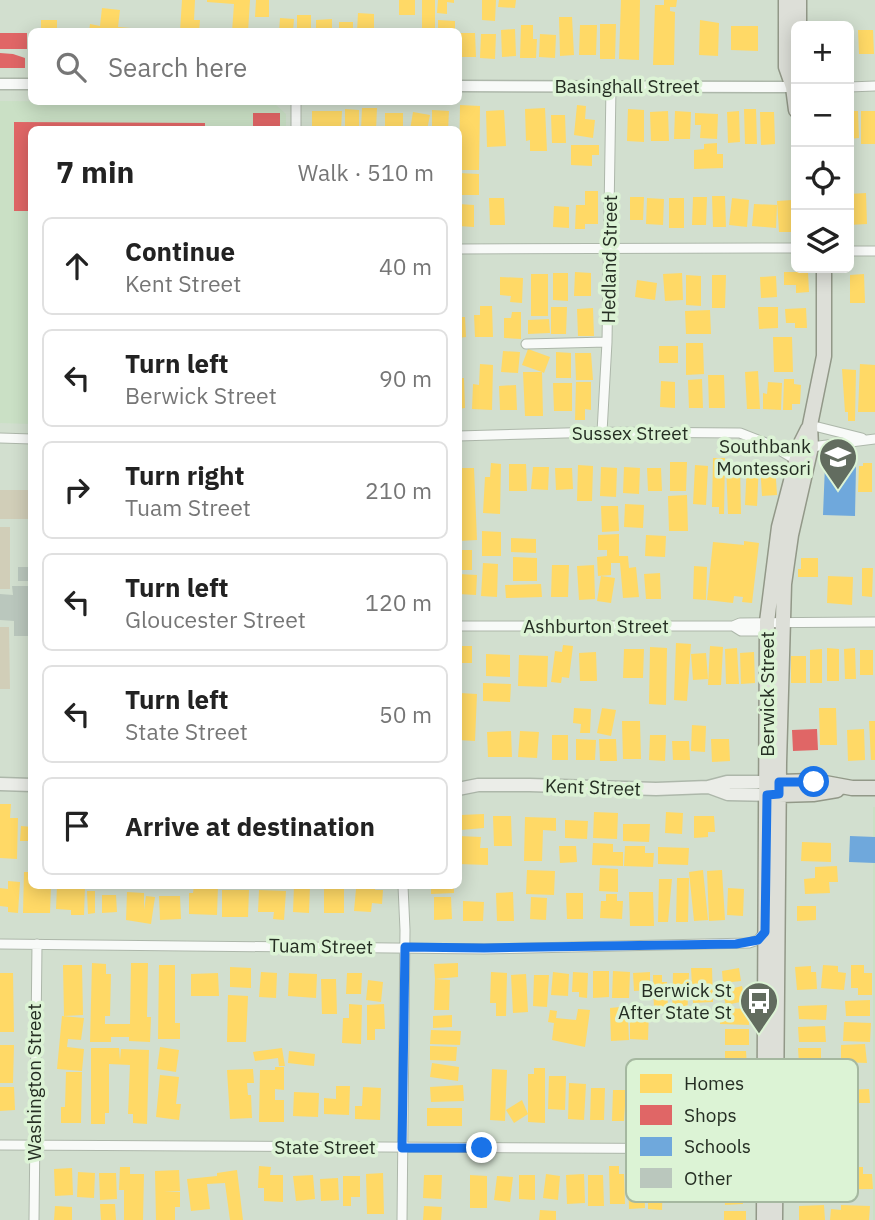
<!DOCTYPE html>
<meta charset="utf-8">
<style>
body{margin:0;font-family:"IBM Plex Sans",sans-serif;background:#f6f6f6;color:#222}
.controls{position:absolute;right:21px;top:21px;display:grid;overflow:hidden;border-radius:10px;box-shadow:0 4px 18px #0003}
.controls button{width:63px;height:63px;display:grid;place-items:center;padding:0;border:0;border-bottom:2px solid #e0e0e0;background:#fff;color:#222;font:35px sans-serif}
.stop{position:absolute;width:21px;height:21px;margin:-16px;border:5px solid #1a73e8;border-radius:50%;background:#fff}
.stop.end{background:#1a73e8;border-color:#fff;box-shadow:0 2px 7px #0008}
.list{margin:0;padding:0;list-style:none}
h2{display:flex;justify-content:space-between;align-items:center;height:91px;margin:0;padding:0 28px;font-size:30px}
h2 small{font-size:23px;font-weight:400;color:#767676}
.list li{display:grid;grid-template-columns:46px 1fr auto;gap:21px;align-items:center;box-sizing:border-box;height:98px;margin:0 14px 14px;padding:0 14px;border:2px solid #e0e0e0;border-radius:10px}
.list b{display:block;font-size:26px;white-space:nowrap}
.list p{margin:0;font-size:23px;white-space:nowrap;color:#767676}
.list em{font-size:23px;font-style:normal;color:#767676}
.icon{flex:none;width:38px;height:38px;fill:none;stroke:currentColor;stroke-width:2;stroke-linecap:round;stroke-linejoin:round}
.map{position:relative;flex:none;width:875px;height:1220px;overflow:hidden}
.search{position:absolute;background:#fff;box-shadow:0 4px 18px #0003;left:28px;top:28px;width:434px;height:77px;display:flex;align-items:center;gap:18px;box-sizing:border-box;padding:0 24px;border-radius:10px;color:#767676;font-size:26px}
.panel{position:absolute;background:#fff;box-shadow:0 4px 18px #0003;left:28px;top:126px;width:434px;height:763px;border-radius:10px}
.map>svg:first-child{display:block}
</style>
<div class="map">
<svg width="875" height="1220" viewBox="0 0 875 1220">
<rect width="100%" height="100%" fill="#d2dfcf"/>
<path fill="#cae0c5" d="M0,101L274,103L286,114V129L32,130L31,424L0,423Z
M873,807H875V1220H873Z"/>
<path fill="#d1ceb8" d="M0,490H31V519H0Z
M0,527H10V589H0Z
M0,627H9L10,689H0Z"/>
<path fill="#ffd966" d="M182,0H195L194,20H200L199,32H180Z
M207,0H250L248,32H232L234,4L207,2Z
M256,0H269V17H255Z
M399,0H415V15H399Z
M422,0H435V32H422Z
M438,0H454V3L447,2V14L437,13Z
M482,0H496L495,21L482,20Z
M499,0H516L515,8L498,7Z
M621,0H640L639,60L619,59Z
M664,0H677L676,7H670V11L675,12L674,65H653L655,5H664Z
M102,8L120,10L118,27L131,28V32H89L90,24L100,26Z
M358,13L374,14V32H357Z
M297,15H311V32H297Z
M559,17H572L574,55L560,56Z
M280,18L294,19L293,32H279Z
M332,19V32H316V20Z
M41,20H57V32H41Z
M438,20L455,21V32H438Z
M700,20L719,23L718,56L699,55Z
M339,22H353V32H339Z
M600,24H616L615,59H600Z
M521,25H533V39H537L536,58H520Z
M580,25H597L596,55H579Z
M731,26H758V51L731,50Z
M515,29L516,56L502,57L501,30Z
M858,30H873L874,54H859Z
M458,33H475L476,57H459Z
M481,34H496L495,59L480,58Z
M540,34L556,35L555,58L539,57Z
M460,105L480,106L479,170H459Z
M577,105L586,106L585,119L595,120L593,138L574,135Z
M362,108H377L376,130H361Z
M545,108L547,151H530V140L526,141L525,109Z
M345,109L359,110V130H345Z
M628,109L644,110V142L627,141Z
M744,109H756L757,144H745Z
M432,110L449,111L448,130H432Z
M504,110L506,146L487,147L486,111Z
M312,111H342L341,130H312Z
M668,111L669,141H651L650,112Z
M675,111L691,112L690,139H674Z
M739,111L740,142L728,143L727,112Z
M849,111H858L859,138L849,139Z
M861,111H875V144H861Z
M413,112L430,115L427,130H410Z
M760,112H774L775,144L761,145Z
M385,113H403V130H385Z
M695,113L718,114L717,139L700,138L701,125H695Z
M551,115H565L566,143H552Z
M717,143V154H723V168L694,169V150L704,149V144Z
M571,145H599V155H592V166L571,165Z
M458,173L479,174V195H458Z
M585,191H598V224H585V229H575L576,205H585Z
M866,193L867,224L849,225V194Z
M712,196H725L726,227H713Z
M630,197H644L643,220H630Z
M693,197H707L706,225H692Z
M489,198H504L505,225H490Z
M647,198L664,199L663,225L646,224Z
M669,198H684V228H669Z
M732,198L749,200L747,227L729,225Z
M792,200L794,232H779L777,201Z
M458,204L474,205V227L458,226Z
M754,204L777,205L776,228L752,226Z
M554,206L569,207V228L553,227Z
M575,272L591,273V296H574Z
M784,272H808L809,292L796,293V285H784Z
M553,273H568V301L553,300Z
M682,273L683,300L665,301L663,274Z
M531,274H548V316H531Z
M864,274L865,303H850V275Z
M686,275L701,276V306L686,305Z
M712,275H726L725,308H712Z
M776,276L777,297L761,298L760,277Z
M500,277L523,278L522,303L510,302L511,296L500,295Z
M637,280L657,283L655,300L635,297Z
M480,306H492L493,337H475L474,315H480Z
M551,307H567L566,334H551Z
M758,307H778V328L759,329Z
M593,308L594,336H578L577,309Z
M806,308L807,328H795V323H786L785,309Z
M710,310L711,334H686L685,311Z
M512,312H521V339L504,338V318H511Z
M458,317H465L466,337L458,338Z
M549,319L550,333L528,334V320Z
M773,337H792L793,372H774Z
M686,343H703L704,374L686,375Z
M659,346H678V363H659Z
M528,349L550,357L544,373L542,372L543,416H525L523,372H542L522,365Z
M503,351L520,352L518,373L501,372Z
M556,352L571,353V378H556Z
M575,353H591L593,380H576Z
M480,364L493,365L492,410L472,409L473,384L479,385Z
M860,364L875,365V412H858Z
M842,369L856,370L855,421H848V412H845Z
M758,371L760,409H747L745,372Z
M708,375H724L725,408H709Z
M458,378H464L465,408L458,409Z
M702,379L703,408H689L688,380Z
M784,379H794V384L801,385L800,404H792V410H783Z
M661,381L675,382V408L660,407Z
M576,382H591V410L585,409V420H575Z
M768,382L782,383L781,410L763,409V393L767,394Z
M553,383H572V411H554Z
M516,385L517,410H500L499,386Z
M713,458H725L724,514H719V507H712Z
M670,462H687L686,491H670Z
M747,462L759,463L757,506L745,505Z
M491,463L501,464L500,514L483,513L485,477H490Z
M863,463H872V492H858L859,466H863Z
M509,464H526L527,491H509Z
M726,464H740L741,514H728Z
M760,464H775L777,495L762,496Z
M578,465L593,466L592,501H577Z
M695,465L708,466L706,505L693,504Z
M533,467H549L548,490L531,489Z
M601,467L617,468L616,497L600,496Z
M624,467L640,468L639,494L623,493Z
M458,468H474L477,540L458,541Z
M555,468H572L573,489L556,490Z
M647,468H661L662,491H648Z
M687,495L688,531H669L668,496Z
M625,504L644,505L643,528L624,527Z
M601,506H618L619,531L602,532Z
M482,531L501,532V556H482Z
M619,534V556H628L629,568L636,567L639,597L623,598L620,563H611V575L598,576L597,557L607,556V550H598V535Z
M646,535L666,536L665,557L645,556Z
M511,538L536,539V553L511,552Z
M744,541L759,543L752,603L742,602L743,597L734,596L733,603L707,600L713,542L744,545Z
M458,550H472V570H458Z
M513,557L537,558V581H513Z
M801,558H818V577H798V569H801Z
M483,563L498,564L497,597L481,596Z
M552,565H569L568,597H551Z
M594,565L595,599L579,600L577,566Z
M694,566L707,567L706,600L693,599Z
M862,568H873L872,597L862,596Z
M660,573L661,599H646L644,574Z
M458,574L477,575L476,595L458,594Z
M601,576L615,578L611,603L597,601Z
M828,576L853,577L852,605L827,603Z
M541,584L542,597L506,598L505,585Z
M676,643L691,644L687,701L674,700Z
M563,645L573,646L569,678L562,677L561,683L551,682L555,651L562,652Z
M458,646H472V663H458Z
M710,646L723,647L721,685H708Z
M650,647L667,648L666,705L649,704Z
M737,648L739,684H726L725,649Z
M827,648L839,649V681H827Z
M855,648L856,679H845L844,649Z
M624,649H644L643,678H623Z
M822,649V683H810V650Z
M860,650H873V675H860Z
M596,652L597,681H580L579,653Z
M754,652L755,683L741,684L740,653Z
M706,653L708,679L693,680L691,654Z
M486,654L510,655V677L486,676Z
M519,655L548,656L547,687L518,686Z
M791,656H806V683H791Z
M483,683L511,684L510,702L483,701Z
M460,693L477,694L475,741L458,740Z
M574,708L591,709L590,733H580L581,724L573,723Z
M602,708L616,710L611,736L597,733Z
M819,708H836L837,745H820Z
M622,721H640L641,759H623Z
M869,721H875V760H871Z
M692,725L706,726L705,752L691,751Z
M864,729L865,760L848,761L847,730Z
M511,731L512,757H488L487,732Z
M520,731L539,732L537,758L518,757Z
M552,735H568V760H552Z
M650,735H666L665,761L649,760Z
M576,739L596,740L595,760H576Z
M599,739H616L617,761H600Z
M711,739H729L730,761L712,762Z
M672,741H689L690,760H673Z
M0,804H11L10,818H18L17,859L0,858Z
M594,812L618,813L617,839L593,838Z
M666,812L683,813L682,834L665,833Z
M484,814V828L461,830V815Z
M493,816H511L512,846H494Z
M694,816H714L715,832H708V837L694,838Z
M525,817L556,818V831L543,830L542,861H524Z
M565,820L588,821L587,839L565,838Z
M623,824H650L649,842L623,841Z
M21,826L32,827V841H20Z
M458,836L481,837L480,848H488V865L458,864Z
M802,842L831,843V862L801,861Z
M593,843L613,844V852H623V866L592,865Z
M559,846H576L577,862L560,863Z
M625,846H645V853H654L653,867L624,866Z
M658,847L689,848L688,865L658,864Z
M837,866L838,882H829L830,893L805,894L804,879L815,878V867Z
M600,868L618,869V892L599,891Z
M527,870L555,871L554,895L526,894Z
M703,870L708,920L694,921L689,872Z
M722,870L725,920L709,921L707,871Z
M24,872H32V886H51L50,913H23Z
M677,878H689L688,922H676Z
M659,879H672L668,922H658Z
M8,881L20,882L18,913L8,912V907L0,906V888L8,889Z
M57,886H85L84,915H71V910L56,909Z
M194,886H218L217,915L189,914V893H193Z
M294,886H310L309,913L293,912Z
M324,886H344V913H324Z
M360,886H376L375,890H383L382,904L372,903L371,912L354,911L356,889H360Z
M431,886H454V893L431,894Z
M728,888L744,889L743,916L727,915Z
M222,890H249L248,917H222Z
M259,890L286,891L284,920L273,919L274,912H258Z
M87,891H95V913L88,914Z
M127,892L144,893V910L146,896L155,897L151,924L126,920Z
M513,892L514,921H497L496,893Z
M629,892H653L654,926H630Z
M566,893H583V919H567Z
M606,894H617V901H623L622,919L600,918L601,901H606Z
M102,895H116L117,912L102,913Z
M159,896H180L181,919L160,920Z
M434,897H451L452,919L434,920Z
M531,897L547,898L546,920L530,919Z
M463,901L484,902L483,921H463Z
M797,906H816V920L797,921Z
M92,963L106,964V974H111L110,1016H105V1024H130L131,963H148L147,1017H151L150,1042L129,1041V1037H111V1042H90Z
M458,963V977L435,979L434,964Z
M63,965H82L83,1015L64,1016Z
M159,965H175V1023H180V1039H158Z
M823,965L838,966V972L846,973L844,990L821,988Z
M851,965H864V973H872V995H858V988H851Z
M811,966V972H816L817,989L797,990L795,967Z
M230,967L251,968V988L230,987Z
M691,968H712L713,1002L693,1003Z
M739,968L741,981L723,983L722,971Z
M593,971H609V997L593,998Z
M613,971L630,972L629,998H612Z
M261,972L277,973L276,998L259,997Z
M491,972L507,973L506,1016H496V1003H490Z
M553,972L569,974L568,996L551,995Z
M573,972L588,973L587,998L579,997V992H572Z
M650,972V990L634,991L633,973Z
M0,973H13L14,1032H0Z
M218,973L219,996H191V974Z
M289,973L317,974L316,998L288,996Z
M347,973H362L361,994H346Z
M673,973H689L687,1020H672Z
M526,974L528,1012L513,1013L511,975Z
M534,975H549L547,1007L533,1006Z
M653,975H662V982H667L668,1010H654Z
M321,979H336L337,1014H322Z
M435,979L450,980L449,1010H434Z
M368,980L383,982L381,1002L366,1000Z
M742,986L745,1001L726,1005L722,991Z
M228,995L248,996L246,1042H227Z
M870,1000V1016H846L845,1001Z
M349,1004L362,1005L361,1044L342,1043L343,1018H349Z
M384,1004L385,1029H375V1040H367V1005Z
M827,1005L826,1020L799,1019L798,1006Z
M620,1007L621,1018H628L629,1040L611,1041L610,1008Z
M639,1008H649L648,1040L630,1039V1019H639Z
M720,1008L749,1009V1025L720,1024Z
M578,1009L590,1010L585,1047L552,1040L554,1023L548,1022L550,1010L557,1011L556,1018L576,1020Z
M452,1015V1027L433,1028V1016Z
M62,1016L84,1018L81,1040L68,1039L67,1047L84,1049L82,1071L57,1069Z
M844,1022L871,1023L870,1042L843,1041Z
M825,1026L826,1042H799L798,1027Z
M725,1029H749V1045H725Z
M431,1030L461,1031L460,1045L430,1044Z
M865,1044L867,1063L841,1062V1045Z
M0,1045H14L13,1083H0Z
M430,1046L457,1047L456,1061L430,1060Z
M160,1047L179,1050L176,1072L157,1069Z
M91,1048H119L120,1060L121,1049L149,1050L147,1124L133,1123V1114H128L130,1065L109,1064V1113H105V1124H91Z
M282,1048L285,1066H279L278,1058L255,1061L253,1052Z
M798,1048H821V1063L799,1064Z
M289,1051L315,1054L314,1066L288,1063Z
M725,1051H746L747,1067H725Z
M432,1063L459,1067L458,1081L430,1077Z
M275,1067H284V1090L275,1089V1100H284V1122H259L260,1070H275Z
M534,1068H545V1123L528,1122V1074H534Z
M253,1069L254,1083H247L248,1095H251L252,1118L230,1119L227,1070Z
M492,1069L507,1070L505,1121L490,1120Z
M66,1072H82L81,1123H61V1107H65Z
M160,1075L179,1077L176,1104H181L179,1120L156,1117Z
M549,1076H566L565,1110L548,1109Z
M569,1083L586,1084L584,1120L568,1119Z
M463,1085L464,1101L431,1102L430,1087Z
M336,1086H350L349,1115L324,1114V1098L336,1099Z
M0,1087H14L15,1110L0,1111Z
M363,1087L381,1088L380,1120L355,1119V1106H362Z
M591,1088H605L604,1120H590Z
M869,1089L870,1103H846V1090Z
M613,1090H626L624,1121H612Z
M294,1092L319,1093L318,1117L293,1116Z
M522,1100L528,1114L514,1123L506,1110Z
M427,1108H462V1126H427Z
M259,1166L271,1167L270,1175H283V1202L264,1201V1188H258Z
M609,1166H619V1174H624L625,1204H610Z
M120,1167H130V1174H144L143,1220H124V1190H119Z
M819,1167V1177H825V1167H839L840,1173H852V1167H863V1174H872L873,1189L798,1190V1175H804V1168Z
M72,1168L73,1195L55,1196L54,1169Z
M179,1170L180,1191H164L180,1192V1207H175V1220H156L155,1171Z
M237,1170L243,1220H230L225,1183L207,1184L210,1209L191,1211L187,1179L217,1176V1173Z
M78,1172L95,1173L94,1198L77,1197Z
M99,1173H116L117,1199L100,1200Z
M383,1173L384,1214H367L366,1174Z
M546,1174L560,1176L558,1200L543,1198Z
M584,1174L585,1203L567,1204L566,1175Z
M313,1175L315,1199L296,1201L293,1176Z
M424,1175H442L441,1199L423,1198Z
M470,1175L487,1176V1208H470Z
M519,1175H535V1200L519,1199Z
M588,1175H603L604,1206H588Z
M644,1175L645,1208L629,1209L628,1176Z
M343,1176H360V1197H351V1206H343Z
M497,1176L513,1177L510,1202L494,1200Z
M338,1178L339,1200L321,1201L320,1179Z
M648,1178H663L662,1210L648,1209Z
M724,1192H742L743,1204L725,1205Z
M100,1204H115L116,1220H101Z
M824,1205L825,1220H799V1206Z
M841,1205L870,1206L869,1220H830L831,1209L841,1210Z
M55,1206L72,1207V1220H54Z
M424,1206L442,1207L441,1220H423Z
M540,1210L556,1211V1220H539Z
M724,1211H746V1220H724Z"/>
<path fill="#e06666" d="M0,33H27V49H0Z
M0,53L13,54L25,58V68H0Z
M253,113H280V130H253Z
M14,122L205,123V130H32V211H14Z
M817,729L818,750L793,751L792,730Z"/>
<path fill="#6fa8dc" d="M825,465L856,466L855,516L823,515Z
M850,836L875,837V863L849,862Z"/>
<path fill="#bac7bd" d="M18,567H32V581H18Z
M12,586H32V636H14V621L0,620V594L13,595Z"/>
<g fill="none" stroke-linecap="round" stroke-linejoin="round">
<defs>
<path id="minor" d="M849,87L875,86
M296,130V102
M458,249L796,248
M849,251H875
M526,344L607,342
M810,425L862,438
M602,432L607,342L611,86
M458,436L602,432L740,433L771,445L796,460
M0,438L32,439
M811,447L875,439
M458,626H733L740,623L875,622
M733,626L741,631H769
M0,944L484,949L749,943L758,940L764,932
M0,1145L767,1149
M34,1220L37,944
M402,1220L405,930L403,886"/>
<path id="tertiary" d="M0,84H32
M458,86L793,87"/>
<path id="secondary" d="M0,784L32,785
M709,787L728,794L773,795
M458,789L478,785H530L656,789L708,787L727,782H775"/>
<path id="primary" d="M786,0V67L793,87L796,110
M799,0V26
M779,782L814,781L852,788H875
M779,795L813,794L837,790
M764,1220L767,622L779,527L801,443L808,429
M775,1220L779,763L784,584L791,535L811,447L810,425L824,356V268"/>
</defs>
<use href="#minor" stroke="#adb7aa" stroke-width="11"/>
<use href="#tertiary" stroke="#adb7aa" stroke-width="13"/>
<use href="#secondary" stroke="#adb7aa" stroke-width="15"/>
<use href="#primary" stroke="#929888" stroke-width="17"/>
<use href="#minor" stroke="#f8faf8" stroke-width="9"/>
<use href="#tertiary" stroke="#f8faf8" stroke-width="10"/>
<use href="#secondary" stroke="#ebede8" stroke-width="12"/>
<use href="#primary" stroke="#dddfd8" stroke-width="14"/>
</g>
<g fill="none" stroke-linecap="round" stroke-linejoin="round">
<path stroke="#1a73e8" stroke-width="9" d="M482,1148H402L405,947L484,948L736,944L758,940L765,932L767,795L779,794V782H814"/>
</g>
<defs>
<symbol id="school-pin" viewBox="-11 -11 22 30"><path d="M0 17L-7.5 6A9.5 9.5 0 1 1 7.5 6Z" fill="#626c5f" stroke="#dcf3d5"/><path d="M0-5L7-2L0 1L-7-2ZM-4 1L0 2.5L4 1V4Q0 6-4 4Z" fill="#fff"/></symbol>
<symbol id="bus-pin" viewBox="-11 -11 22 30"><path d="M0 17L-7.5 6A9.5 9.5 0 1 1 7.5 6Z" fill="#626c5f" stroke="#dcf3d5"/><path d="M-5-6H5V4H4V6H2V4H-2V6H-4V4H-5ZM-3.5-4V0h7V-4ZM-3.5 1.2v1.5H-2V1.2ZM2 1.2v1.5H3.5V1.2Z" fill="#fff"/></symbol>
</defs>
<g fill-rule="evenodd">
<use href="#school-pin" x="816" y="435" width="44" height="60"/>
<use href="#bus-pin" x="737" y="979" width="44" height="60"/>
</g>
<g text-anchor="middle" dominant-baseline="central" stroke-width="7" stroke-linejoin="round" paint-order="stroke">
<g font-size="19" fill="#252e23" stroke="#dcf3d5">
<text x="627" y="86">Basinghall Street</text>
<text transform="translate(609 259) rotate(-89)">Hedland Street</text>
<text x="630" y="433">Sussex Street</text>
<text x="596" y="626">Ashburton Street</text>
<text transform="translate(767 694) rotate(-90)">Berwick Street</text>
<text transform="translate(593 787) rotate(2)">Kent Street</text>
<text transform="translate(321 946) rotate(1)">Tuam Street</text>
<text transform="translate(34 1082) rotate(-90)">Washington Street</text>
<text x="325" y="1147">State Street</text>
</g>
<g font-size="19" fill="#252e23" stroke="#dcf3d5" text-anchor="end">
<text x="811" y="446">Southbank<tspan x="811" dy="22">Montessori</tspan></text>
<text x="732" y="990">Berwick St<tspan x="732" dy="22">After State St</tspan></text>
</g>
</g>
<rect x="626" y="1059" width="232" height="143" rx="10" fill="#dcf3d5" stroke="#a5b8a0" stroke-width="2"/>
<rect x="640" y="1074" width="32" height="19" fill="#ffd966"/>
<rect x="640" y="1105" width="32" height="20" fill="#e06666"/>
<rect x="640" y="1137" width="32" height="19" fill="#6fa8dc"/>
<rect x="640" y="1168" width="32" height="20" fill="#bac7bd"/>
<g font-size="19" fill="#252e23">
<text x="684" y="1090">Homes</text>
<text x="684" y="1122">Shops</text>
<text x="684" y="1153">Schools</text>
<text x="684" y="1185">Other</text>
</g>
</svg>
<div class="controls">
<button>+</button>
<button>−</button>
<button><svg class="icon" aria-label="locate" viewBox="0 0 24 24"><circle cx="12" cy="12" r="6"/><path d="M12 2v4M12 18v4M2 12h4M18 12h4"/></svg></button>
<button><svg class="icon" aria-label="layers" viewBox="0 0 24 24"><path d="M12 4l9 5-9 5-9-5zM3 14l9 5 9-5"/></svg></button>
</div>
<div class="stop" style="left:814px;top:782px"></div>
<div class="stop end" style="left:482px;top:1148px"></div>
<div class="search"><svg class="icon" aria-label="search" viewBox="0 0 24 24"><circle cx="10" cy="10" r="6"/><path d="M15 15l6 6"/></svg>Search here</div>
<section class="panel">
<h2>7 min<small>Walk · 510 m</small></h2>
<ul class="list">
<li><svg class="icon" aria-label="ahead" viewBox="0 0 24 24"><path d="M12 20V5M6 11l6-6 6 6"/></svg><div><b>Continue</b><p>Kent Street</p></div><em>40 m</em></li>
<li><svg class="icon" aria-label="left" viewBox="0 0 24 24"><path d="M17 20v-9H6M10 6l-5 5 5 5"/></svg><div><b>Turn left</b><p>Berwick Street</p></div><em>90 m</em></li>
<li><svg class="icon" aria-label="right" viewBox="0 0 24 24"><path d="M7 20v-9h11M14 6l5 5-5 5"/></svg><div><b>Turn right</b><p>Tuam Street</p></div><em>210 m</em></li>
<li><svg class="icon" aria-label="left" viewBox="0 0 24 24"><path d="M17 20v-9H6M10 6l-5 5 5 5"/></svg><div><b>Turn left</b><p>Gloucester Street</p></div><em>120 m</em></li>
<li><svg class="icon" aria-label="left" viewBox="0 0 24 24"><path d="M17 20v-9H6M10 6l-5 5 5 5"/></svg><div><b>Turn left</b><p>State Street</p></div><em>50 m</em></li>
<li><svg class="icon" aria-label="arrive" viewBox="0 0 24 24"><path d="M6 21V4h12l-3 4 3 4H6"/></svg><div><b>Arrive at destination</b></div></li>
</ul>
</section>
</div>
